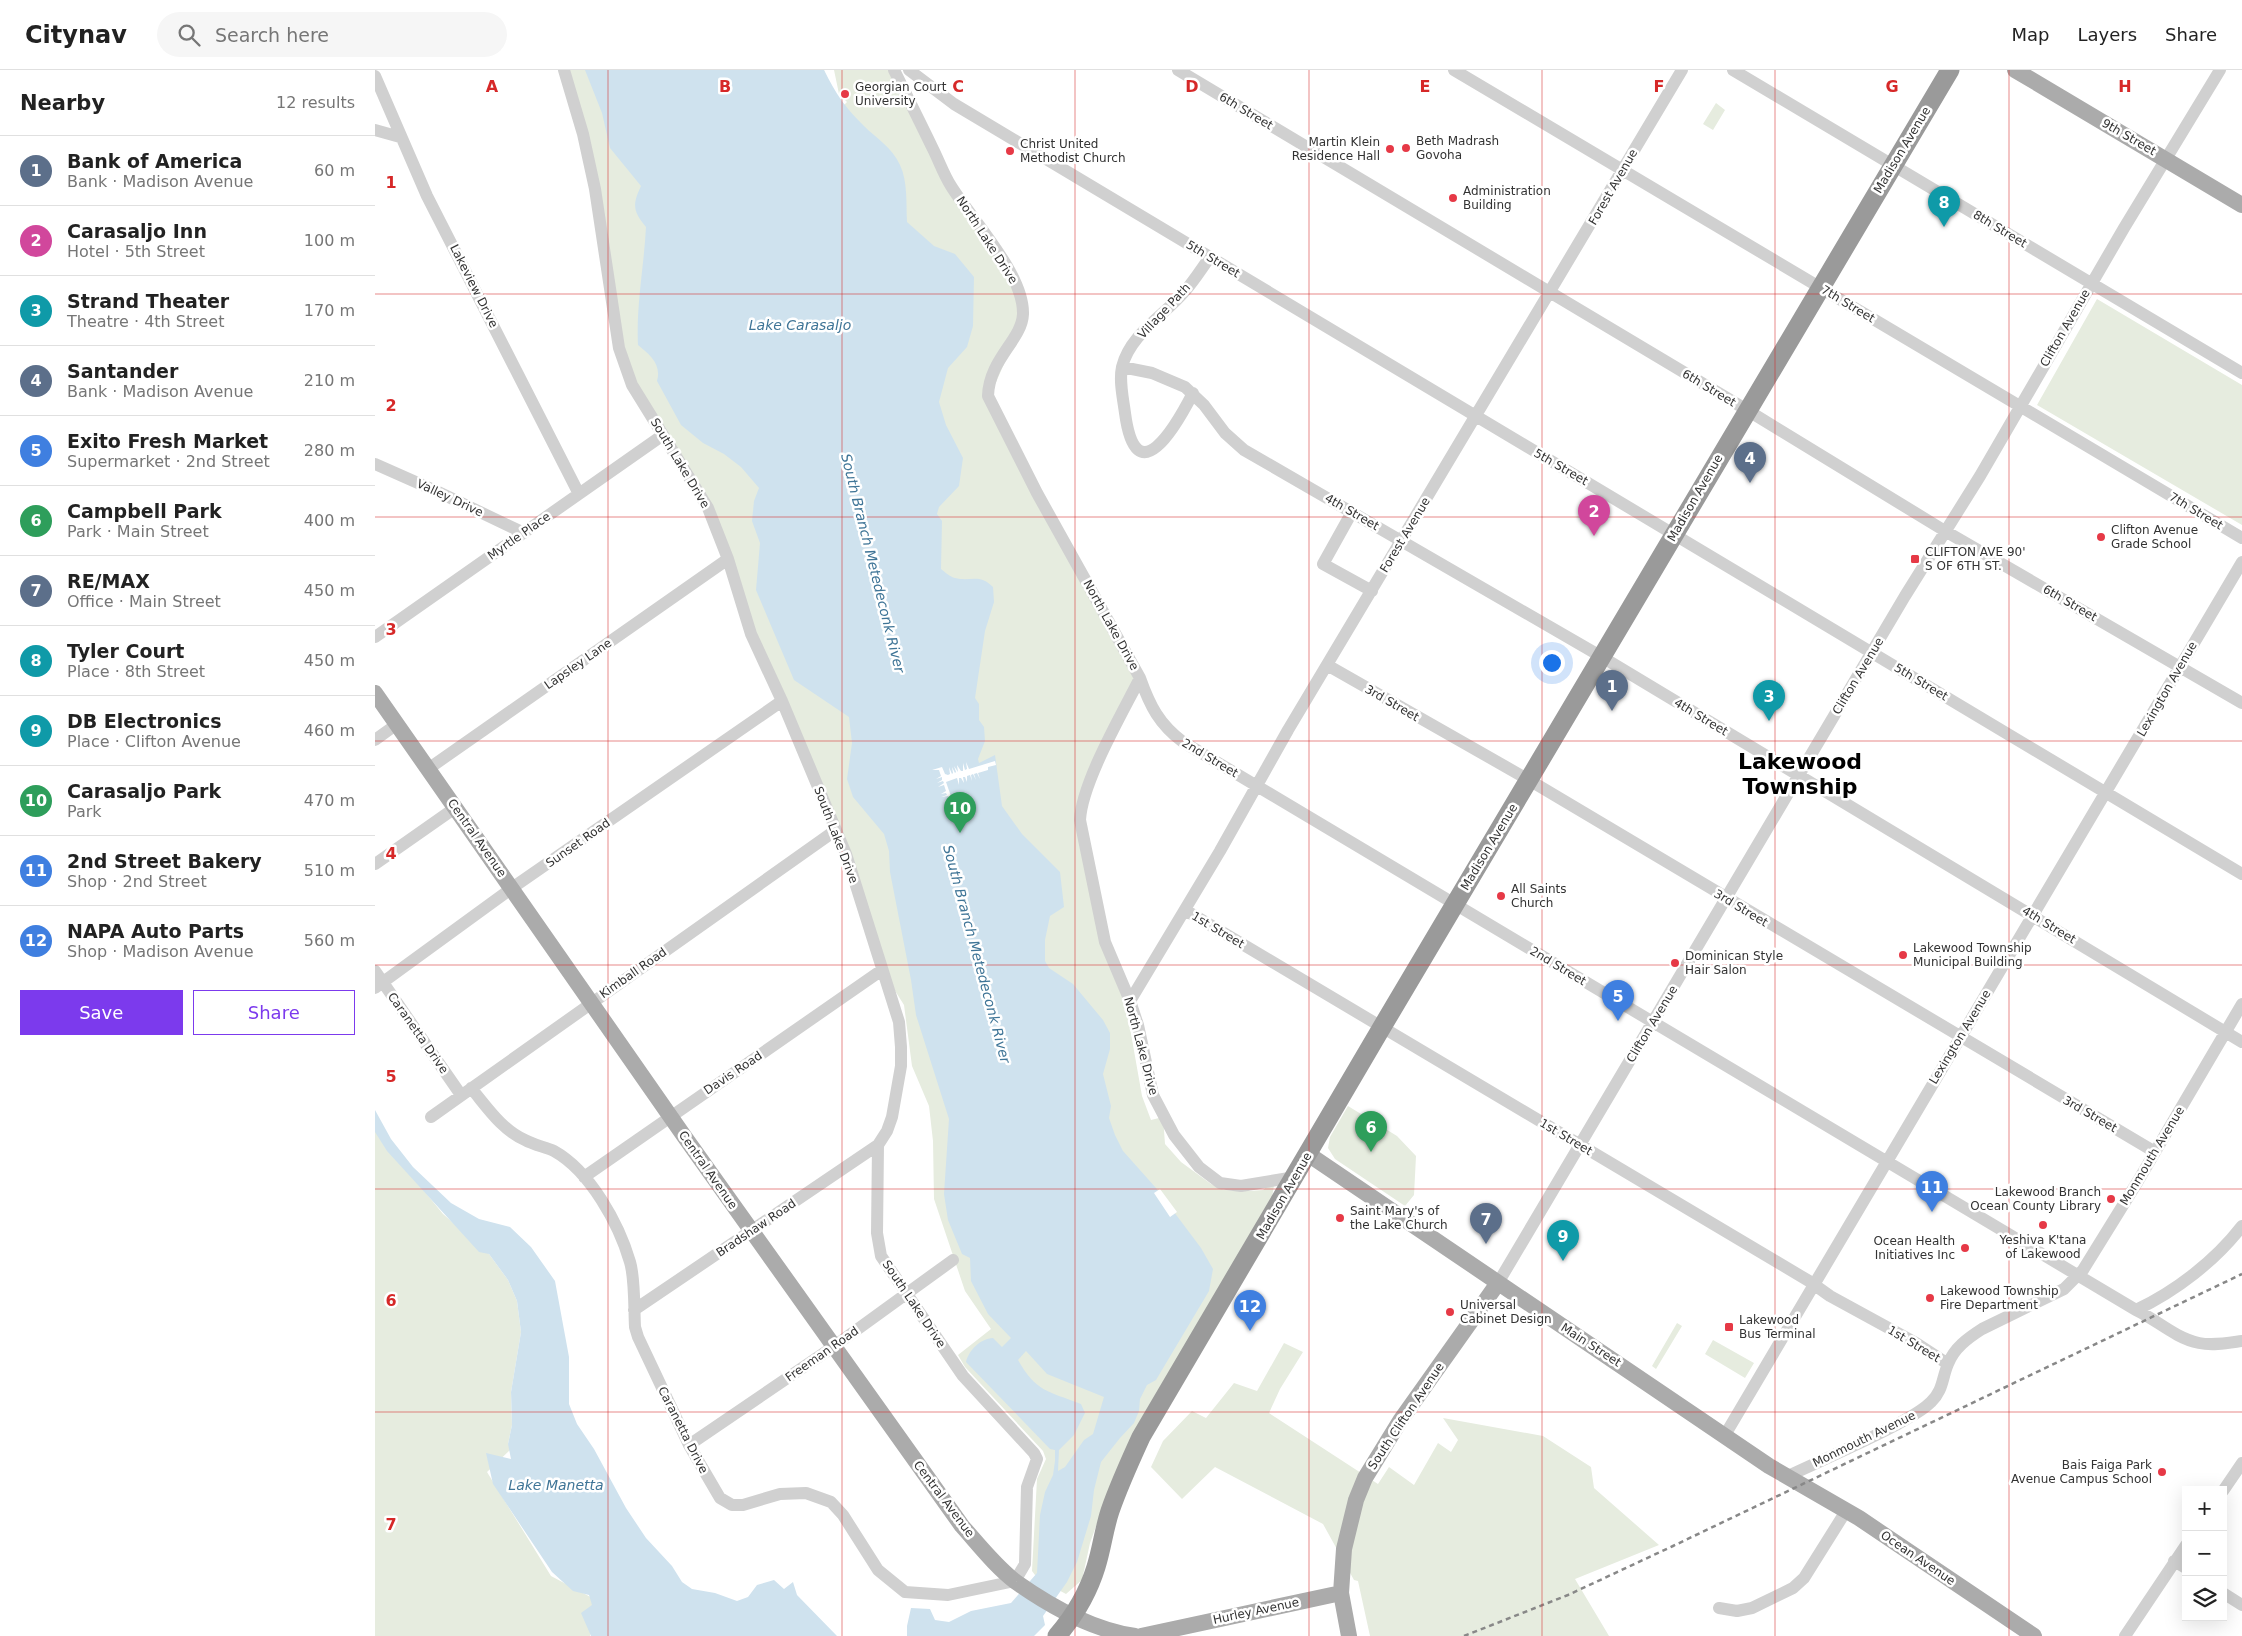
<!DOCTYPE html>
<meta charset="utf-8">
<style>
body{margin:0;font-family:"DejaVu Sans",sans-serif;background:#f6f6f6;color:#222}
.controls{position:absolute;right:15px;bottom:15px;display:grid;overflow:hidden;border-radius:0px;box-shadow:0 5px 20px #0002}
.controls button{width:45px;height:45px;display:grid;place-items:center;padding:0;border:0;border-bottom:1px solid #e0e0e0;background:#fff;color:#222;font:25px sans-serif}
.you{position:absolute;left:1176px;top:592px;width:18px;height:18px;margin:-12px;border:4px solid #fff;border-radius:50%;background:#1a73e8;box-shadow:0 0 0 8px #1a73e833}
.badge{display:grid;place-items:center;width:32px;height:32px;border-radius:50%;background:#7c3aed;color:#fff;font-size:16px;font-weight:700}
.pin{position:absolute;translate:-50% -41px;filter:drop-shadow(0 1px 2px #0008)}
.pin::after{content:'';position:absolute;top:26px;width:18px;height:15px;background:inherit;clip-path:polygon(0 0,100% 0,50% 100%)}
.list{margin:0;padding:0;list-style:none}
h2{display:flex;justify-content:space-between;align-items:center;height:65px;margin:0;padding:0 20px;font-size:21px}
h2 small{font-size:16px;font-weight:400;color:#767676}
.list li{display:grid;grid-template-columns:32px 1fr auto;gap:15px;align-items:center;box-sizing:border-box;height:70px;padding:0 20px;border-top:1px solid #e0e0e0}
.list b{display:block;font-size:19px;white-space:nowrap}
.list p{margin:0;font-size:16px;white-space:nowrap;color:#767676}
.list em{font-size:16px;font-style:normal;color:#767676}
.actions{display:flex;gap:10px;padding:15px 20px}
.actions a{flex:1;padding:11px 0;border:1px solid #7c3aed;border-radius:0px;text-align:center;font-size:18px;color:#7c3aed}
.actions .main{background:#7c3aed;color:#fff}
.icon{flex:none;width:28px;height:28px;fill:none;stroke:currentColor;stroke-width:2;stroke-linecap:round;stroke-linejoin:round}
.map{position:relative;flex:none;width:1867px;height:1566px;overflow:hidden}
header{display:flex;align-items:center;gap:30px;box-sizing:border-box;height:70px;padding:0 25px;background:#fff;border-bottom:1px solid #e0e0e0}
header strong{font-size:24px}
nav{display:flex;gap:28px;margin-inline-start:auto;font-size:18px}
.search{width:350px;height:45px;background:#f6f6f6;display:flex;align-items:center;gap:12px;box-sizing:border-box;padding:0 18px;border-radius:28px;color:#767676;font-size:19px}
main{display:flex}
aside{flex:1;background:#fff}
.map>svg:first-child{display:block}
</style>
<header>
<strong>Citynav</strong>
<div class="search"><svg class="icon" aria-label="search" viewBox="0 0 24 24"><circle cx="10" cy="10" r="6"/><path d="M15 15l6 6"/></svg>Search here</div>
<nav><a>Map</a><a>Layers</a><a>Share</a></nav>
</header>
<main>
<aside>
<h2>Nearby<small>12 results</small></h2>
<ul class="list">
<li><span class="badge" style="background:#5c6f8a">1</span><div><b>Bank of America</b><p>Bank · Madison Avenue</p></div><em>60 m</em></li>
<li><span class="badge" style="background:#d1479c">2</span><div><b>Carasaljo Inn</b><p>Hotel · 5th Street</p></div><em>100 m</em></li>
<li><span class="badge" style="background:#0f9aa8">3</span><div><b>Strand Theater</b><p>Theatre · 4th Street</p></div><em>170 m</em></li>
<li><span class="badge" style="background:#5c6f8a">4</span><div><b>Santander</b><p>Bank · Madison Avenue</p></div><em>210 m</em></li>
<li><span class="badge" style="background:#3f7fe0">5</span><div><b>Exito Fresh Market</b><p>Supermarket · 2nd Street</p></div><em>280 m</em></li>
<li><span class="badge" style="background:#2e9e5b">6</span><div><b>Campbell Park</b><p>Park · Main Street</p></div><em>400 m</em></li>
<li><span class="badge" style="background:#5c6f8a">7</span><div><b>RE/MAX</b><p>Office · Main Street</p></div><em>450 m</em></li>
<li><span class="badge" style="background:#0f9aa8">8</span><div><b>Tyler Court</b><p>Place · 8th Street</p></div><em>450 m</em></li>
<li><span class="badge" style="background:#0f9aa8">9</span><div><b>DB Electronics</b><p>Place · Clifton Avenue</p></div><em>460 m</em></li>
<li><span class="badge" style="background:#2e9e5b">10</span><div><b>Carasaljo Park</b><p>Park</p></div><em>470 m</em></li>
<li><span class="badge" style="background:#3f7fe0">11</span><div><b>2nd Street Bakery</b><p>Shop · 2nd Street</p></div><em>510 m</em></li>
<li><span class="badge" style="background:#3f7fe0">12</span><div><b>NAPA Auto Parts</b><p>Shop · Madison Avenue</p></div><em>560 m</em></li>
</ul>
<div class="actions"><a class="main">Save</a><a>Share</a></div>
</aside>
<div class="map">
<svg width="1867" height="1566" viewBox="0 0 1867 1566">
<rect width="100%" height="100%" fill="#fff"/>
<path fill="#e6ecdf" d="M189,0H449L453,13L469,35L472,32L464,24L459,0H519L572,108L641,213L648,251L614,328L765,608L706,735L729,868L755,931V958L767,1026L776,1050L788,1047L790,1074L806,1092L836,1114L849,1120L875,1121L888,1120L900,1110L896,1133L724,1448L715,1473L707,1510L691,1524L663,1509L657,1501L662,1409L671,1389L668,1381L590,1297L583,1285L616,1259L590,1221L559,1129L558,1071L554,1036L537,996L529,935L507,900L471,784L407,631L333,438L250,299L220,119Z
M1341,33L1350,40L1338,60L1328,54Z
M1722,229L1867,315V455L1662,335Z
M973,1036L1022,1066L1041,1086L1039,1125L1030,1136L960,1089L953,1078L955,1067Z
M0,1061L68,1144L114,1184L133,1210L142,1231L146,1262L136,1322L137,1355L133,1374L136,1379L112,1402L176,1506L223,1531L215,1566H0Z
M1302,1253L1307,1256L1281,1299L1277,1296Z
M1338,1270L1379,1293L1370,1308L1330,1284Z
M909,1273L928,1282L905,1319L894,1343L1003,1414L1014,1397L1039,1415L1063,1373L1076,1382L1083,1370L1068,1348L1168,1366L1216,1397L1219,1418L1284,1475L1200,1509L1234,1566H995L983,1511L979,1510L948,1454L840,1397L807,1429L776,1397L788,1371L817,1341L831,1348L859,1313L882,1321Z"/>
<path fill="#cfe2ee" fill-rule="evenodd" d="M210,0H449C461,24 469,36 489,56C502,69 517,77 525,95C533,112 531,134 532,152L559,176L580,184L599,207L598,256L592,277L573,298L564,332L571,355L588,388L584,416L564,437L562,444L567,451L566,499C570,502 575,507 580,508C596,512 604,503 618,517L619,532L610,561L600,628L604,634V650L609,657L610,671L603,689L604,693L620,685L627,736L647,764L685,802L689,837L675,846L670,870V891L674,898L698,914L728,950L735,963V979L728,1004L736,1036L734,1048L740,1065L748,1081L781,1118L826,1178L838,1199L834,1221L781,1310L772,1315L765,1329L764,1341L759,1353L745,1368L726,1392L719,1420L716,1446L702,1492L692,1512L668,1546L670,1555L659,1566H532V1556L536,1538L555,1539L560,1550L574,1552L596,1541L636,1533L662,1503L665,1445L670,1422L678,1405L680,1391V1380L675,1379L591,1292C594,1280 605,1269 618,1268L627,1277L636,1268L613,1244L596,1211L595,1188L587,1184L573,1150L569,1124L574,1049L541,945L536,910L515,802L514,781L509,764L478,727L472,709L477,673L474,647L419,610L381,520L385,473L377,451L379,431L384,418L366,397L349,384L328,373L306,355L282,311C287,294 274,284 263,275C261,236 269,196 271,157C258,141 257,135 266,116L235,78L227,43ZM651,1281L672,1304L729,1327L718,1364L709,1370L690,1397L683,1401L684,1380L699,1365L710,1343L706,1334C673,1321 661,1322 643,1290Z
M0,1040L16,1069L38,1097L76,1133L104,1149L135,1157L156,1177L180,1211L194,1287V1334L202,1354L219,1379L251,1438L271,1468L297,1496L307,1512L317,1519L340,1523L362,1531L373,1527L382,1515L399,1510L409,1519L418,1512L422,1525L462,1566H216L206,1543L217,1535L214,1525L198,1521L177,1502L118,1414L111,1383L136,1389L133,1374L137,1355L136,1322L146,1262L142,1231L133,1210L114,1184L104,1182L12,1081L0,1062Z"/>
<path fill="#fff" d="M620,691L621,695L613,697V700L603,703L605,709L602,703L599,704L601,710L598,704L596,705L597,711L595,705L592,706V712L590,707H588L589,713L586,708H584V715L582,708L571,712L579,735L576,736L574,730L568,732L574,729L573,726L566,727L572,725L571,723L566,724L571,721L569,715L563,717L569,713L568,711L562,713L567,710V707L561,709L566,706L564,700H557L567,697L570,704L573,705L575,704L574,697L577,704L578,703L577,697L580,703L581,702L579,696L583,702L582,695L586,701H588V693L590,700L592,699L591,692L594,699Z
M785,1119L802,1142L795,1147L779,1123Z"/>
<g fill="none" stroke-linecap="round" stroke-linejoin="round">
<path stroke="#d0d0d0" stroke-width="12" d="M519,0C532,26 545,52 558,79C564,91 569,105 576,116C597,150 649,204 648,244C647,270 614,289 613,326L662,423L765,608C775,636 784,654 808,672L1761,1240C1801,1221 1840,1191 1867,1156
M534,0L579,34L1867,804
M803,0L1372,340L1570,461L1867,633
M1079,0L1867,468
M1358,0L1867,303
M0,6L52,126L204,424
M0,60L25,67
M747,297L777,303L810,317L829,335L850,363L869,380L1227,587L1867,972
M818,323C801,356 761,426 750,343C748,328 744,311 747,297C755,264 790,245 810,221C819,211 827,198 835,187
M0,394L61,421L149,463
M977,442L948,494L997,521
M0,567L288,365
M952,595L1154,710L1780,1082
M765,608C747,644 707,712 705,750L730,872L755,931L763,955L778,1025L799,1065L824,1097L845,1113L866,1116L920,1107
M0,670L22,654
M53,699L353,489
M0,794L80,738
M810,840L1434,1211L1455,1226L1541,1273L1573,1294
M0,901L86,1025
M0,918L137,818L407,631
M755,931L845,781L913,660L1307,0
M96,1018C112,1037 127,1060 150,1070C159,1075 170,1077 179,1081C215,1101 244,1154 255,1192C260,1208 259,1239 260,1257L263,1267L314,1375L345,1428L357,1435H368L405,1424L431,1423L456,1432L468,1445L503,1500L530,1522L573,1525L640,1511L650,1494L652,1417L662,1389L659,1383L588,1306L506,1186L502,1163L503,1075L512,1061L517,1047L526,996V977L524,952L471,784L407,631L376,564L353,489L333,438L257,315L244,278L220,119L208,64L189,0
M56,1047L461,760
M209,1107L507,900
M1123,1213L1530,526L1605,406L1749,158L1845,0
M259,1240L503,1075
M1761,1240C1782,1250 1800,1268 1824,1273C1838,1276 1853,1273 1867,1271
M1350,1365L1867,492
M314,1375L458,1277L578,1190
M1411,1407C1447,1390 1485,1374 1521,1355C1533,1348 1546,1342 1556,1332C1568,1321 1567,1308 1573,1294C1579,1278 1593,1268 1607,1259L1689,1219L1708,1200L1763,1111L1867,934
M1848,1421L1867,1393
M1799,1491L1811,1498
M1848,1523L1867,1535
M1344,1538L1362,1541L1377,1538L1418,1518L1429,1508L1471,1441
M1750,1566L1811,1475"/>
<path stroke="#ababab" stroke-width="16" d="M1640,0L1867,135
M0,623L309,1066L587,1456C604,1475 621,1497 641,1512C675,1536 718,1560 760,1566
M933,1084L1394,1396L1484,1448L1659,1566
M766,1566L966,1523
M974,1566L966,1523L969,1479L981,1430L990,1408L1025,1351L1123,1213"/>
<path stroke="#9a9a9a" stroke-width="19" d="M682,1566C700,1545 713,1523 721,1497C727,1478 729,1459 735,1441C744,1415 755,1391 766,1367L1007,957L1575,0"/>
<path stroke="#888" stroke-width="2.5" stroke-dasharray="5 4" stroke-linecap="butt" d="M1089,1566L1193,1525L1298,1476L1867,1204"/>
</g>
<path fill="none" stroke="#d62828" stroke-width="1" stroke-opacity="0.55" d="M233,0V1566M467,0V1566M700,0V1566M934,0V1566M1167,0V1566M1400,0V1566M1634,0V1566M0,224H1867M0,447H1867M0,671H1867M0,895H1867M0,1119H1867M0,1342H1867"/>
<g fill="#e63946" stroke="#fff" stroke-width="2">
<circle cx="470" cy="24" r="5"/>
<circle cx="1031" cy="78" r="5"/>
<circle cx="1015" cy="79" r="5"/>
<circle cx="635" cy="81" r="5"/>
<circle cx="1078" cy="128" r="5"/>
<circle cx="1726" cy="467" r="5"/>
<rect x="1535" y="484" width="10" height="10" rx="2.5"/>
<circle cx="1126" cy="826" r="5"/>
<circle cx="1528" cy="885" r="5"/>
<circle cx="1300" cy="893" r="5"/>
<circle cx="1736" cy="1129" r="5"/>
<circle cx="965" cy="1148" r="5"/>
<circle cx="1668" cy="1155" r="5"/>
<circle cx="1590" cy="1178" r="5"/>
<circle cx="1555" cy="1228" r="5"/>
<circle cx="1075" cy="1242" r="5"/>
<rect x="1349" y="1252" width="10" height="10" rx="2.5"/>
<circle cx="1787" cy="1402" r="5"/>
</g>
<g text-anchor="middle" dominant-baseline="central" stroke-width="5" stroke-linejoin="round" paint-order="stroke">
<g font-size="12" fill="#333" stroke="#fff" text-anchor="start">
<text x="480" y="17">Georgian Court<tspan x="480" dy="14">University</tspan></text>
<text x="1041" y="71">Beth Madrash<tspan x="1041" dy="14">Govoha</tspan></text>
<text x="1005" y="72" text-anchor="end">Martin Klein<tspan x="1005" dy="14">Residence Hall</tspan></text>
<text x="645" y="74">Christ United<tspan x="645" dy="14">Methodist Church</tspan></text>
<text x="1088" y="121">Administration<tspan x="1088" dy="14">Building</tspan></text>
<text x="1736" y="460">Clifton Avenue<tspan x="1736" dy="14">Grade School</tspan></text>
<text x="1550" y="482">CLIFTON AVE 90'<tspan x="1550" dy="14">S OF 6TH ST.</tspan></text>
<text x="1136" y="819">All Saints<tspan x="1136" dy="14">Church</tspan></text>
<text x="1538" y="878">Lakewood Township<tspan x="1538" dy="14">Municipal Building</tspan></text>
<text x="1310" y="886">Dominican Style<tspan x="1310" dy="14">Hair Salon</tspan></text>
<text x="1726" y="1122" text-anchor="end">Lakewood Branch<tspan x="1726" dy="14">Ocean County Library</tspan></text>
<text x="975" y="1141">Saint Mary's of<tspan x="975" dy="14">the Lake Church</tspan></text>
<text x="1668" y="1170" text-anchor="middle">Yeshiva K'tana<tspan x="1668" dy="14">of Lakewood</tspan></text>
<text x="1580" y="1171" text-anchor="end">Ocean Health<tspan x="1580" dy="14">Initiatives Inc</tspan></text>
<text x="1565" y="1221">Lakewood Township<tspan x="1565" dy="14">Fire Department</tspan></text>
<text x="1085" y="1235">Universal<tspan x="1085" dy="14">Cabinet Design</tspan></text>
<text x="1364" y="1250">Lakewood<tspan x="1364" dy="14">Bus Terminal</tspan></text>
<text x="1777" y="1395" text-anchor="end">Bais Faiga Park<tspan x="1777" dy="14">Avenue Campus School</tspan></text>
</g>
<g font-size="12" fill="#333" stroke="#fff">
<text transform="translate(871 41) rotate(31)">6th Street</text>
<text transform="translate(1754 67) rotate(30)">9th Street</text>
<text transform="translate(1527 80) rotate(-59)">Madison Avenue</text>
<text transform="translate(1238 117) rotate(-60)">Forest Avenue</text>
<text transform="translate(1625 159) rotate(31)">8th Street</text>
<text transform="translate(612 170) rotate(57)">North Lake Drive</text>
<text transform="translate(838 189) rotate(31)">5th Street</text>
<text transform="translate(99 216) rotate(63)">Lakeview Drive</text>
<text transform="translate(1473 234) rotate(31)">7th Street</text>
<text transform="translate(789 241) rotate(-47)">Village Path</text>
<text transform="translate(1690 258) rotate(-60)">Clifton Avenue</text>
<text transform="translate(1334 318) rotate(31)">6th Street</text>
<text transform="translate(305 393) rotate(59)">South Lake Drive</text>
<text transform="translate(1186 397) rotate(30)">5th Street</text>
<text transform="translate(75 428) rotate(25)">Valley Drive</text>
<text transform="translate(1320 428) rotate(-60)">Madison Avenue</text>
<text transform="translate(1821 441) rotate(31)">7th Street</text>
<text transform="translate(977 442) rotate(30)">4th Street</text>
<text transform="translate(1030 465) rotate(-59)">Forest Avenue</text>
<text transform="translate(144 466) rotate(-35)">Myrtle Place</text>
<text transform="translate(1695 533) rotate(30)">6th Street</text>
<text transform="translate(736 555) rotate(61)">North Lake Drive</text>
<text transform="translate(203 594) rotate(-35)">Lapsley Lane</text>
<text transform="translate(1483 606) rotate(-59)">Clifton Avenue</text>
<text transform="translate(1546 612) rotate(31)">5th Street</text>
<text transform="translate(1792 619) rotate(-60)">Lexington Avenue</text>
<text transform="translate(1017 633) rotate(30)">3rd Street</text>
<text transform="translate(1326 647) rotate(31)">4th Street</text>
<text transform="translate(835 688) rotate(31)">2nd Street</text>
<text transform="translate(461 765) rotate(69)">South Lake Drive</text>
<text transform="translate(102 768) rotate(55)">Central Avenue</text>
<text transform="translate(203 773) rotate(-35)">Sunset Road</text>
<text transform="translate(1114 777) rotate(-59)">Madison Avenue</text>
<text transform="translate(1366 838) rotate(31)">3rd Street</text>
<text transform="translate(1674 855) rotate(31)">4th Street</text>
<text transform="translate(843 860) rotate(31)">1st Street</text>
<text transform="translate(1183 896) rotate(31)">2nd Street</text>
<text transform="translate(258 903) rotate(-35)">Kimball Road</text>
<text transform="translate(1277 954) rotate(-59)">Clifton Avenue</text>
<text transform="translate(43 963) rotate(55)">Caranetta Drive</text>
<text transform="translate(1585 967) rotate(-59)">Lexington Avenue</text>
<text transform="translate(766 976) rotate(75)">North Lake Drive</text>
<text transform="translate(358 1003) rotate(-34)">Davis Road</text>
<text transform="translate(1715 1044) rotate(30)">3rd Street</text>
<text transform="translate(1191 1067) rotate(31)">1st Street</text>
<text transform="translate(1777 1086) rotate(-59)">Monmouth Avenue</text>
<text transform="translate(333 1100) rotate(55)">Central Avenue</text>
<text transform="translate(909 1126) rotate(-60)">Madison Avenue</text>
<text transform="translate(381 1158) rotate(-34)">Bradshaw Road</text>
<text transform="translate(539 1234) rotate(56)">South Lake Drive</text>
<text transform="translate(1539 1274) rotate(31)">1st Street</text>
<text transform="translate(1216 1275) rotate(33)">Main Street</text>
<text transform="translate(447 1284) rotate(-35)">Freeman Road</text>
<text transform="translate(1031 1346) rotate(-56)">South Clifton Avenue</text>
<text transform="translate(308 1360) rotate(63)">Caranetta Drive</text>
<text transform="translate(1489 1369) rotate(-26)">Monmouth Avenue</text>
<text transform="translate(569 1429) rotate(53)">Central Avenue</text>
<text transform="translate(1543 1488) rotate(34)">Ocean Avenue</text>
<text transform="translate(881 1541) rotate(-12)">Hurley Avenue</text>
</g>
<g font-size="14" font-style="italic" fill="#3f7597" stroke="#fff">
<text x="425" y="255">Lake Carasaljo</text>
<text transform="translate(498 493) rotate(76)">South Branch Metedeconk River</text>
<text transform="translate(602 884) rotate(75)">South Branch Metedeconk River</text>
<text x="181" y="1415">Lake Manetta</text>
</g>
<g font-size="22" font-weight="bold" fill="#000" stroke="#fff">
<text x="1425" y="691">Lakewood<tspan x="1425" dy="25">Township</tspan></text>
</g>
</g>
<g font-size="16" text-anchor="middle" font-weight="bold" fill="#d62828" stroke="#fff" stroke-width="5" stroke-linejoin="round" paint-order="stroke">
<text x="117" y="22">A</text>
<text x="350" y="22">B</text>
<text x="583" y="22">C</text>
<text x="817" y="22">D</text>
<text x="1050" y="22">E</text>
<text x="1284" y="22">F</text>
<text x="1517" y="22">G</text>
<text x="1750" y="22">H</text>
<text x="16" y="118">1</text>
<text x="16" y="341">2</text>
<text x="16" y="565">3</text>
<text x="16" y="789">4</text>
<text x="16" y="1012">5</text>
<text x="16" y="1236">6</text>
<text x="16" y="1460">7</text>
</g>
</svg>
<div class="controls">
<button>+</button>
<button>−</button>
<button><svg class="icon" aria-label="layers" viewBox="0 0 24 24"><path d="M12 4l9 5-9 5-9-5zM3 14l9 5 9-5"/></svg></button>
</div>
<div class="you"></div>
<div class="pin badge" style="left:1237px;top:641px;background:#5c6f8a">1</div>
<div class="pin badge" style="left:1219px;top:466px;background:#d1479c">2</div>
<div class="pin badge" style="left:1394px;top:651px;background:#0f9aa8">3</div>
<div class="pin badge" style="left:1375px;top:413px;background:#5c6f8a">4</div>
<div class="pin badge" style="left:1243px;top:951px;background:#3f7fe0">5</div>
<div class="pin badge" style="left:996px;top:1082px;background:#2e9e5b">6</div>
<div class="pin badge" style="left:1111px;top:1174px;background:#5c6f8a">7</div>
<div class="pin badge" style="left:1569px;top:157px;background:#0f9aa8">8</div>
<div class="pin badge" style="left:1188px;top:1191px;background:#0f9aa8">9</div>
<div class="pin badge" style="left:585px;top:763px;background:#2e9e5b">10</div>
<div class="pin badge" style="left:1557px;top:1142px;background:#3f7fe0">11</div>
<div class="pin badge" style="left:875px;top:1261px;background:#3f7fe0">12</div>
</div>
</main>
